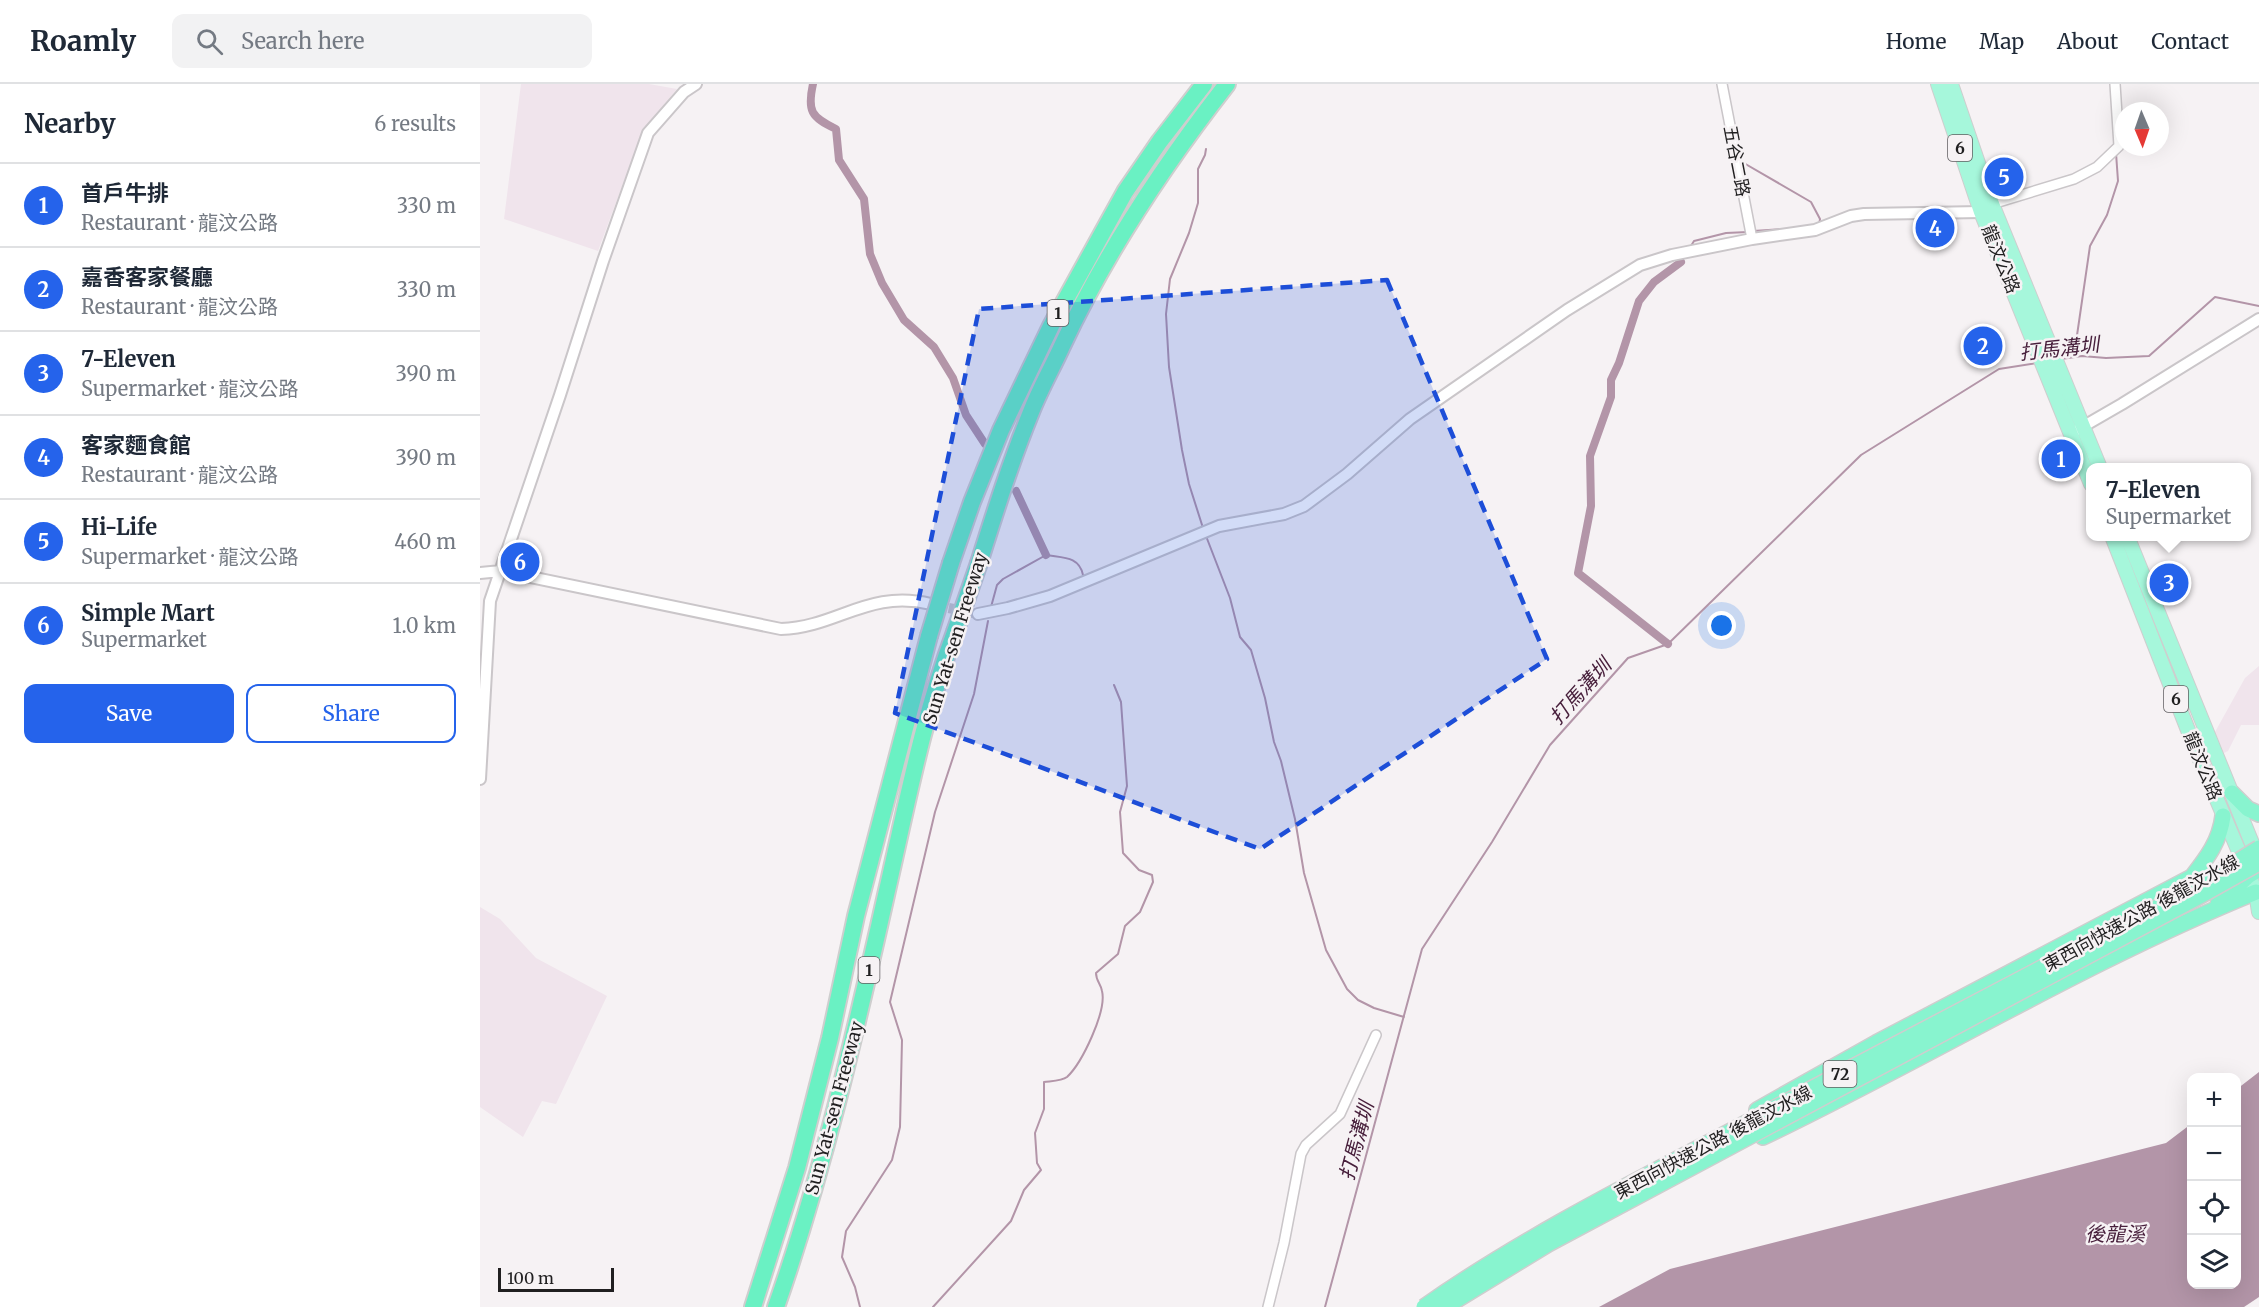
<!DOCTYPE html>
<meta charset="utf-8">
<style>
body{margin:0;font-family:Merriweather,"Noto Sans TC",serif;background:#f2f2f3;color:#1f2937}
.controls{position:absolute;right:18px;bottom:18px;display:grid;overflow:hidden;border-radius:12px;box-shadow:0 6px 24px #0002}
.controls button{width:54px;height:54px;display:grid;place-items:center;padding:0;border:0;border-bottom:2px solid #e0e1e3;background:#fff;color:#1f2937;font:30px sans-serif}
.compass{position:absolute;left:1635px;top:18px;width:54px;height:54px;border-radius:50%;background:#fff;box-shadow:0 6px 24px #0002;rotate:178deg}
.scale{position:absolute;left:18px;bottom:15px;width:116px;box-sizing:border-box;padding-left:6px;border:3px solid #201f20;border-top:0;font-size:16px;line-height:21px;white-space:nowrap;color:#201f20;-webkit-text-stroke:4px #f6f2f4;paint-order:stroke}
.you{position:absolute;left:1242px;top:542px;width:21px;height:21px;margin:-15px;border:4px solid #fff;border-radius:50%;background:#1a73e8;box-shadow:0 0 0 9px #1a73e833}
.badge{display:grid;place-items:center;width:39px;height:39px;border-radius:50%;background:#2563eb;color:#fff;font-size:20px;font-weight:700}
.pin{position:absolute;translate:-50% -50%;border:3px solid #fff;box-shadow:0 2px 6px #0006}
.popup{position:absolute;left:1606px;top:379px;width:165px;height:78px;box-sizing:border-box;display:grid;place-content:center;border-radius:12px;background:#fff;filter:drop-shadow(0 2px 4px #0005);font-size:20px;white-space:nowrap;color:#747a83}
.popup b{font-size:22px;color:#1f2937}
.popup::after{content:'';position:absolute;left:50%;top:100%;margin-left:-12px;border:12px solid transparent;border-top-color:#fff}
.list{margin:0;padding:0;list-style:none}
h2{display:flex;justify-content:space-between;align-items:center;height:78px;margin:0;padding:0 24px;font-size:26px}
h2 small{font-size:20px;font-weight:400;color:#747a83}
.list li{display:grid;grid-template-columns:39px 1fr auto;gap:18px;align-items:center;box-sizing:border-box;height:84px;padding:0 24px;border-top:2px solid #e0e1e3}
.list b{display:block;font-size:22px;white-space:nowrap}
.list p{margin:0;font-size:20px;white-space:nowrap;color:#747a83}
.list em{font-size:20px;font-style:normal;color:#747a83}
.actions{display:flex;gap:12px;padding:18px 24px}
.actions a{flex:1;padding:14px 0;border:2px solid #2563eb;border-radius:12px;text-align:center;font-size:21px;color:#2563eb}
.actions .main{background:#2563eb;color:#fff}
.icon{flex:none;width:33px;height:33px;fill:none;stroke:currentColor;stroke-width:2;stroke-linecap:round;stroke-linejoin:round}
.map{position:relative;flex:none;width:1779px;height:1223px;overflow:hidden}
header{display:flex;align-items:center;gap:36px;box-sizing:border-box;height:84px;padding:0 30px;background:#fff;border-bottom:2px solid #e0e1e3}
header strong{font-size:28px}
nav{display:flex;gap:33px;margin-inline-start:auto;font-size:21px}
.search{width:420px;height:54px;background:#f2f2f3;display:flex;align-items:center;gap:15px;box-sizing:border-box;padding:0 21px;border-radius:12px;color:#747a83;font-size:22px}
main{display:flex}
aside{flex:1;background:#fff}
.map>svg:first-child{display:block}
</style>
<header>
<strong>Roamly</strong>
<div class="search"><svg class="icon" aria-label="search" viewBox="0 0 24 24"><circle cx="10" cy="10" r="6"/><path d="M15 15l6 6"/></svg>Search here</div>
<nav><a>Home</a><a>Map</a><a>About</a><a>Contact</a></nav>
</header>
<main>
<aside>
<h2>Nearby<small>6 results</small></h2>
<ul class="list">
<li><span class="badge">1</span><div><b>首戶牛排</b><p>Restaurant · 龍汶公路</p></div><em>330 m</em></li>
<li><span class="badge">2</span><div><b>嘉香客家餐廳</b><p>Restaurant · 龍汶公路</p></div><em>330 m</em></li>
<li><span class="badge">3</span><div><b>7-Eleven</b><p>Supermarket · 龍汶公路</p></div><em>390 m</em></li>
<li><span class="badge">4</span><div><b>客家麵食館</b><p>Restaurant · 龍汶公路</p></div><em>390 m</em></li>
<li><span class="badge">5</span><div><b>Hi-Life</b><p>Supermarket · 龍汶公路</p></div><em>460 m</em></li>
<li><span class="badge">6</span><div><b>Simple Mart</b><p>Supermarket</p></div><em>1.0 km</em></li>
</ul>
<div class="actions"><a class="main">Save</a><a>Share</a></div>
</aside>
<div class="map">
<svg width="1779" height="1223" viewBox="0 0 1779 1223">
<rect width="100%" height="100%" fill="#f6f2f4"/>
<path fill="#f0e4ec" d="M41,0H169L197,5L163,46L118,167L24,135Z
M1779,582V641H1761L1748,667L1744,669L1735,648L1765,594Z
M0,823L20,835L56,874L127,912L76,1020L62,1017L43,1053L0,1023Z"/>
<path fill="#b395a8" d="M1779,988V1213L1764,1223H1119L1190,1185L1686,1059L1711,1040L1712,1200H1756L1757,1005Z"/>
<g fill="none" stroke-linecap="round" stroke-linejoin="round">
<path stroke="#b395a8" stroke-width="2" d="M1262,78L1331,118L1340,135L1339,142
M1273,147L1306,145
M1211,162L1214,157L1246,149L1268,148
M1201,178L1205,172
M1594,272L1610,162L1627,131L1638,97L1636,69
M1581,275L1602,272L1626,274L1669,272L1735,213L1779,222
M723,444L709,400L702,366L689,283L686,230L690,195L709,149L718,119V85L725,71L726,65
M726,452L750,514L760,553L771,566L785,614L794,658L801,677L815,735L824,789L846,866L867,905L878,916L894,924L924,933
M511,523L517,501L523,495L566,471C583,474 599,472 603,491
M380,1223L375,1203L362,1173L366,1147L412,1076L420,1043L422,956L410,918L455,728L494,610L508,537
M453,1223L531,1137L544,1106L561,1086L557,1079L555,1049L564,1025V998C571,997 582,997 587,993C602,979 627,927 622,907C621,900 616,897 616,889L638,870L645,842L660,828L673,798L672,791L659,786L643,769L640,728L647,702L641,618L634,601
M845,1223L942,865L1012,758L1070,661L1148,574L1188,560L1381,371L1519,285L1557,279"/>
<path stroke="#b395a8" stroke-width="8" d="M333,0C327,27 331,33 356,45L359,76L384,115L390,170L402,199L424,236L454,263L473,294L486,331L505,360
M536,407L566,471
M1188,560L1098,489L1111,422L1110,372L1131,313V296L1139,279L1159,217L1174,198L1201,178"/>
<path stroke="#cbc8ca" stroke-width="10" stroke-dasharray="10 5" stroke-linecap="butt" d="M454,521L498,530"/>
<defs>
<path id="minor" d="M1242,0L1272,155
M1512,120L1594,95L1617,83L1639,62L1635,0
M788,1223L804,1159L821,1070L826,1061L860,1030L896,951"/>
<path id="tertiary" d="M1597,346L1642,320L1779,235
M0,489L21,487L301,545C358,543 388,505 451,520
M498,530L528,524L570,512L739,442L804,430L824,422L867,390L930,335L1087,226L1160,181L1192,171L1272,155L1335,146L1371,132L1384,130L1501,128
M0,695L10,517L80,311L123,177L168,49L204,8L216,0"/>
<path id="primary" d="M1458,0L1501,128L1611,400
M1471,0L1512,120L1620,384
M1632,452L1715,664L1776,808L1779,828
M1647,452L1778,774"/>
<path id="trunk" d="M1752,709L1768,725L1779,730
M1738,820L1768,792L1776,787
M1277,1026L1396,959L1712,793C1727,774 1740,757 1743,732
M1283,1053C1448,974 1606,877 1776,808"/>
<path id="motorway" d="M471,479L492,418L521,346L571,242L645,108L680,57L724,0
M499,479C515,428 531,377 551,328C560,305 572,284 582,262C626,168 683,82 747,0
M273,1223L317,1084L350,954L376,832L449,552
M296,1223C343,1089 375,950 406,811C426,724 443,632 475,548"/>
</defs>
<use href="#minor" stroke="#cac6c9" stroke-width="12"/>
<use href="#tertiary" stroke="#cac6c9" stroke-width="14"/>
<use href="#primary" stroke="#cecece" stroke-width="16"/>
<use href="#trunk" stroke="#cecece" stroke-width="18"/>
<use href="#motorway" stroke="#cecece" stroke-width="20"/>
<use href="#minor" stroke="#fff" stroke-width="9"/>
<use href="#tertiary" stroke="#fff" stroke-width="10"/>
<use href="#primary" stroke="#a6f7db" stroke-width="14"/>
<use href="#trunk" stroke="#88f4cf" stroke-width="15"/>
<use href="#motorway" stroke="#6af1c3" stroke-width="16"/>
<defs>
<path id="trunk-bridge" d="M944,1223C1045,1152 1162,1094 1272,1036C1420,958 1569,880 1718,802L1779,764
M965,1223L1068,1160L1720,812L1779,779"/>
<path id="motorway-bridge" d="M475,548L499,479
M449,552L471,479"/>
</defs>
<use href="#trunk-bridge" stroke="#cecece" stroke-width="18" stroke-linecap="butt"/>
<use href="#motorway-bridge" stroke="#cecece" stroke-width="20" stroke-linecap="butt"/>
<use href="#trunk-bridge" stroke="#88f4cf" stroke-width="15"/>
<use href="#motorway-bridge" stroke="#6af1c3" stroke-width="16"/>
</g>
<path fill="#1d4ed8" fill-opacity="0.2" stroke="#1d4ed8" stroke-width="4.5" stroke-dasharray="12 8" stroke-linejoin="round" d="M907,196L1067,575L780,765L415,629L499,225Z"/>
<g text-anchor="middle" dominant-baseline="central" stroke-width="5" stroke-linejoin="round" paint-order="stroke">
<g fill="#f6f2f4" stroke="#605e60" stroke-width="1.5">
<rect x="1468" y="51" width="24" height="26" rx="4.5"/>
<rect x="567.5" y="216" width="21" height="26" rx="4.5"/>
<rect x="1684" y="602" width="24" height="26" rx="4.5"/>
<rect x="378.5" y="873" width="21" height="26" rx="4.5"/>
<rect x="1343.5" y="977" width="33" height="26" rx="4.5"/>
</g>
<g font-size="16" font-weight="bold" fill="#201f20">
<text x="1480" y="64">6</text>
<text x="578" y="229">1</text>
<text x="1696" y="615">6</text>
<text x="389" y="886">1</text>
<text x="1360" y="990">72</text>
</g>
<g font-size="18" fill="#201f20" stroke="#f6f2f4">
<text transform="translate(1257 77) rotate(79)">五谷二路</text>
<text transform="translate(1521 175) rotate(68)">龍汶公路</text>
<text transform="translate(475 554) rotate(-73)">Sun Yat-sen Freeway</text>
<text transform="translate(1723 682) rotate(68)">龍汶公路</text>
<text transform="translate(1661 829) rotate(-29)">東西向快速公路 後龍汶水線</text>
<text transform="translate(354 1024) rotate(-75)">Sun Yat-sen Freeway</text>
<text transform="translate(1233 1058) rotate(-28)">東西向快速公路 後龍汶水線</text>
</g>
<g font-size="20" font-style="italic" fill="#48203c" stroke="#f6f2f4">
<text transform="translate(1579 264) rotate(-6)">打馬溝圳</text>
<text transform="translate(1100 607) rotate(-48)">打馬溝圳</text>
<text transform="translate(876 1057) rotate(-75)">打馬溝圳</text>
<text x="1635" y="1149">後龍溪</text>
</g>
</g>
</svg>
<div class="controls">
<button>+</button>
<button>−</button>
<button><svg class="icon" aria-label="locate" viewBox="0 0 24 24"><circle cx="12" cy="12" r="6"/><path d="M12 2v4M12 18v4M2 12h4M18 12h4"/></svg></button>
<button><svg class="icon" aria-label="layers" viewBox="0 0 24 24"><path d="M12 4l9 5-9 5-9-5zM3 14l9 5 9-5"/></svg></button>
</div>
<svg class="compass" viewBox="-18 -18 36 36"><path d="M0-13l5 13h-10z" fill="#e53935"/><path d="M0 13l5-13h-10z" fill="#747a83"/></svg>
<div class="scale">100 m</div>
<div class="you"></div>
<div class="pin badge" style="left:1581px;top:375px">1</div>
<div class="pin badge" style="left:1503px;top:262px">2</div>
<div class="pin badge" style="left:1689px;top:499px">3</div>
<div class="popup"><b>7-Eleven</b>Supermarket</div>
<div class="pin badge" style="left:1455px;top:144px">4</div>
<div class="pin badge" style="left:1524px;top:93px">5</div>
<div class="pin badge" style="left:40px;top:478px">6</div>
</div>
</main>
